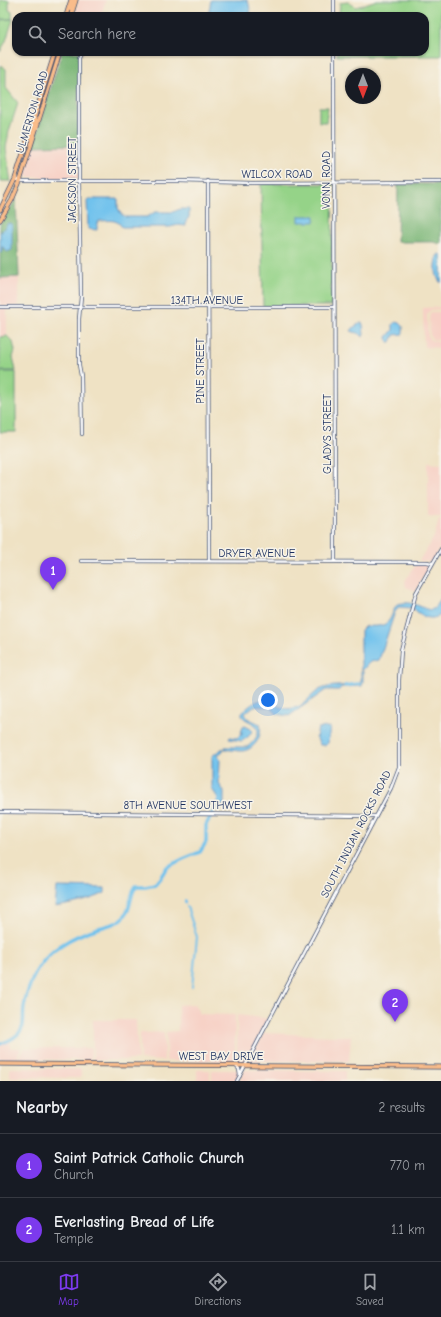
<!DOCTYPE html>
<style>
body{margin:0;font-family:"Comic Neue",sans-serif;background:#242831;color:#f1f3f6}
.compass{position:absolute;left:345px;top:68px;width:36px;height:36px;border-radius:50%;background:#171b24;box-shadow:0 1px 3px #0004;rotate:180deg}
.you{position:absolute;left:268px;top:700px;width:14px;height:14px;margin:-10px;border:3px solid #fff;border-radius:50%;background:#1a73e8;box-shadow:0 0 0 6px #1a73e833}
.badge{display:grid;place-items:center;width:26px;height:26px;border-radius:50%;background:#7c3aed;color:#fff;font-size:13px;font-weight:700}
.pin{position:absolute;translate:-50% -33px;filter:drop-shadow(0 1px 2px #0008)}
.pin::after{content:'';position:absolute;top:21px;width:14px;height:12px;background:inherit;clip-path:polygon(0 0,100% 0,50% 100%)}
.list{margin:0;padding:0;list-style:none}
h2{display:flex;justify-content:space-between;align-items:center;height:52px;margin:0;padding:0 16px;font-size:17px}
h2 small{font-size:13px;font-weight:400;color:#9ea1a6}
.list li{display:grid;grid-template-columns:26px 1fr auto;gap:12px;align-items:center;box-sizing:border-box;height:64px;padding:0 16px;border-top:1px solid #363941}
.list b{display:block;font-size:15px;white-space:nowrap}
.list p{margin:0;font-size:13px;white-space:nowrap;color:#9ea1a6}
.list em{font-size:13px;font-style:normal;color:#9ea1a6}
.icon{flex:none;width:22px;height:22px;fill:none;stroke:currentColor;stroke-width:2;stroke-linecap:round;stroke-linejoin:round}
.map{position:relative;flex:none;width:441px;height:1081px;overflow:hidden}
.search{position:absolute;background:#171b24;box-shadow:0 1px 3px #0004;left:12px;right:12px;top:12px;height:44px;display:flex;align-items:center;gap:10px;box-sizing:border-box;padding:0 14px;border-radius:12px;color:#9ea1a6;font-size:15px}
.sheet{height:180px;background:#171b24}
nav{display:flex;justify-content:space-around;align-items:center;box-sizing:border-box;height:56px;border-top:1px solid #363941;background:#171b24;font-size:11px;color:#9ea1a6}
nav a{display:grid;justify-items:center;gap:2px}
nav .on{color:#7c3aed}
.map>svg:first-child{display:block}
</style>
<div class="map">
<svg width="441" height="1081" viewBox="0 0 441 1081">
<rect width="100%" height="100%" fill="#f7f3e8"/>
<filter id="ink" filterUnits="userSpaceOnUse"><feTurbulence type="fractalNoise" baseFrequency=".025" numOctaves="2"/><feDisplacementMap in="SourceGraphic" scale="8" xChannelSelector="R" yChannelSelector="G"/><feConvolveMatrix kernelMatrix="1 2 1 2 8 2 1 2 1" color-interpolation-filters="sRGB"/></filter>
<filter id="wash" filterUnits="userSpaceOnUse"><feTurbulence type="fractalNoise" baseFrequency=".012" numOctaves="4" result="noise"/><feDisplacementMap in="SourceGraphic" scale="16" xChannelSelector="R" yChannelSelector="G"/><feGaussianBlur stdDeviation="0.9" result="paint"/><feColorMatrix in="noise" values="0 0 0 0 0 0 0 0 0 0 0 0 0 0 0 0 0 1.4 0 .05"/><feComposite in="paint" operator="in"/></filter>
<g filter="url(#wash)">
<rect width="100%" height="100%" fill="#efe2c4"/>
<path fill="#f7d1c6" d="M79,0H106L101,15L87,16L75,13Z
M78,145V179L24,177L33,146Z
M19,277L18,306H0V278Z
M441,307V309L430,310L427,315L428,336L430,340L441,343V348L424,347L423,308Z
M0,308H7V337H0Z
M431,312H441V341L432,339L430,335L429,316Z
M428,462L441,463V517H428Z
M439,520H441V547L432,562L419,561L434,537Z
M417,563L430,564L416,591L406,587L405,581Z
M194,1004L200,1014L235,1015V1061H166V1032L178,1031V1005Z
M237,1015L264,1018L268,1020L247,1061H237Z
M93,1020H136L138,1060H93Z
M164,1032V1061L140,1060V1033Z
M264,1033L334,1036H351L349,1061H249Z
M0,1041H10V1048H21L18,1054L19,1059H0Z
M24,1048H91V1060L21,1059V1054Z
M10,1068L81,1069V1078L10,1077Z
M197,1070H210V1081H197Z
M212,1070H238L239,1076L236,1081H212Z
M245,1070L345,1071V1081H239Z"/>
<path fill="#95d388" stroke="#588173" d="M0,0H9V10L12,12V19H0Z
M377,0H441V56H337V52H425V16H339L340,3L348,2L356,7Z
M13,19L6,41L0,52V20Z
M0,65L6,69V88L18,103L9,131L6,148L11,183L9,181H0Z
M319,107H328L326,122H319Z
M261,184H333L331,306H263Z
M7,336L13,342L15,351L13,357L16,371H0V337Z
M0,372H16V432H0Z"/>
<path fill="#78b574" stroke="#4a7269" d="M62,52H79L78,145L33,146Z
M398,184H441V244L433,242H397Z
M16,199L19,277L0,278V253L2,252V246L6,251L12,224L9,223L0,233V224Z"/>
<path fill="#71c2ed" stroke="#4678a6" d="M211,0H247L249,4L251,16H210L209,11Z
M89,199H118V208L121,214L126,217H147L155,212H173L180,209H189V217L186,221V226L178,225L170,227H122C117,218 108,221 99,221L97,224V230L88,229L87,201Z
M299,216H315V222H299Z
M8,223L12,224V250L7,252L2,246V252L0,253V233Z
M439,254H441V283C434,276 436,265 437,256Z
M362,322C364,326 363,330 364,334L363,337L360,334L351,331L354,327Z
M396,322L400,323L403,326V334L394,335L391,342H388L387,337L393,330V324Z
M441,598V615C430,622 421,616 413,608L398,607L395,612L379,660C372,661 367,663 364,669L361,670V630L365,626C374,626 385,628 390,619C393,614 393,609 397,604C402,603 408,602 413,604C427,607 432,618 441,598Z
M361,671H363V683L362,686L342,687L339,690H326L289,716L277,714L271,707L254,706L245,713L247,718L260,724C263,736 254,751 241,751C235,751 231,749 225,750V747H247C253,743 263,732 255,725C251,721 246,721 242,716V713C268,685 272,713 294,708C303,707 311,695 319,690C330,684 346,687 358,684L361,682Z
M243,727L245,726L251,729L252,731L248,737L242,741L229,739L230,737L237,738L240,735H242V733L241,732Z
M330,727L328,743L326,745H320L316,737L318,728Z
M223,748V751L218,755L220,760L219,784L224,791V805H216L218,798L212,789V756Z
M57,887L105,888V893C89,901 72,904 55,907Z"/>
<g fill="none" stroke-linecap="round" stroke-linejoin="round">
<path stroke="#71c2ed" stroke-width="2" d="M185,900V903
M187,907L197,937L192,987"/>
<path stroke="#71c2ed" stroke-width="3.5" d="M345,686L358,684
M0,1044C9,1041 20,1036 23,1026C24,1020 23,1013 24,1007C26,995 31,981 37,970C51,947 75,935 99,928C106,926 116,924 122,919C132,910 129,896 136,886H145L155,884L160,878L167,867L183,859L200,852L206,842V825L219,801"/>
</g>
</g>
<g filter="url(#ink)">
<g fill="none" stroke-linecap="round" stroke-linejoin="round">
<defs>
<path id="minor" d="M72,14L78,16
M334,16V0
M334,52L335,561
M15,179L20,181H178L252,183L441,182
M208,181L209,561
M0,307H334
M82,434L81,376L79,365V319L81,296L79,181V58L82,52
M81,561L427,562L432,563
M0,812L375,816
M236,1066L239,1069L240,1076
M237,1081L391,788L399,767V680L401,650L416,593L441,549"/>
<path id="major" d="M72,12L71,9L74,0
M66,16L71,0
M71,16L76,0
M32,139V135L36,120
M0,210L15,179L55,52
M0,220L12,200L20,181L60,52
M0,1064L441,1067"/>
</defs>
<use href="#minor" stroke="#3b4a6d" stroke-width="4"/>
<use href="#major" stroke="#3b4a6d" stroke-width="5"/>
<use href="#minor" stroke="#fff" stroke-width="2.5"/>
<use href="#major" stroke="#f9bc8a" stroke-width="3.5"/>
</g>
</g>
<g text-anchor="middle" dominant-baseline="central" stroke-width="3" stroke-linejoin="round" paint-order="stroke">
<g font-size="11" fill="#1b2f5e" stroke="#f7f3e8">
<text transform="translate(32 112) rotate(-73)">ULMERTON ROAD</text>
<text x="277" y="174">WILCOX ROAD</text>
<text transform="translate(72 180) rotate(-90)">JACKSON STREET</text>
<text transform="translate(326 180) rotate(-90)">VONN ROAD</text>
<text x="207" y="300">134TH AVENUE</text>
<text transform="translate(200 371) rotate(-90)">PINE STREET</text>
<text transform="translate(327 434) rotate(-90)">GLADYS STREET</text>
<text x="257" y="553">DRYER AVENUE</text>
<text x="188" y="805">8TH AVENUE SOUTHWEST</text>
<text transform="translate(356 834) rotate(-63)">SOUTH INDIAN ROCKS ROAD</text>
<text x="221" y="1056">WEST BAY DRIVE</text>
</g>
</g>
</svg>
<svg class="compass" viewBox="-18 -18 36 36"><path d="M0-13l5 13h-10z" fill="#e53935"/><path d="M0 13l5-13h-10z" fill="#9ea1a6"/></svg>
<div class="you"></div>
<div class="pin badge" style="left:53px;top:590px">1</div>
<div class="pin badge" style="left:395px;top:1022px">2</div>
<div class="search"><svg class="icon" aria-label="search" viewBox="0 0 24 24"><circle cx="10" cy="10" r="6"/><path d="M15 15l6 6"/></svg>Search here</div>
</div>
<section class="sheet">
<h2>Nearby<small>2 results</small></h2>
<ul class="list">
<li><span class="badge">1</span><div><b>Saint Patrick Catholic Church</b><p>Church</p></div><em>770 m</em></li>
<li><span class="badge">2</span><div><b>Everlasting Bread of Life</b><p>Temple</p></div><em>1.1 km</em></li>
</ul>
</section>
<nav>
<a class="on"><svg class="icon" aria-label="map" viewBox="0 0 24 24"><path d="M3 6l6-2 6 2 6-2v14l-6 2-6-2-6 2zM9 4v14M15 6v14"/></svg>Map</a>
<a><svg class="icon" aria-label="directions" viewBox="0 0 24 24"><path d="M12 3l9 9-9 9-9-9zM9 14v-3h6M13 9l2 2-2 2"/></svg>Directions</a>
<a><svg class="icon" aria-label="saved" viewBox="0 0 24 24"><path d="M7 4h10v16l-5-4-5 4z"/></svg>Saved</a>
</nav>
